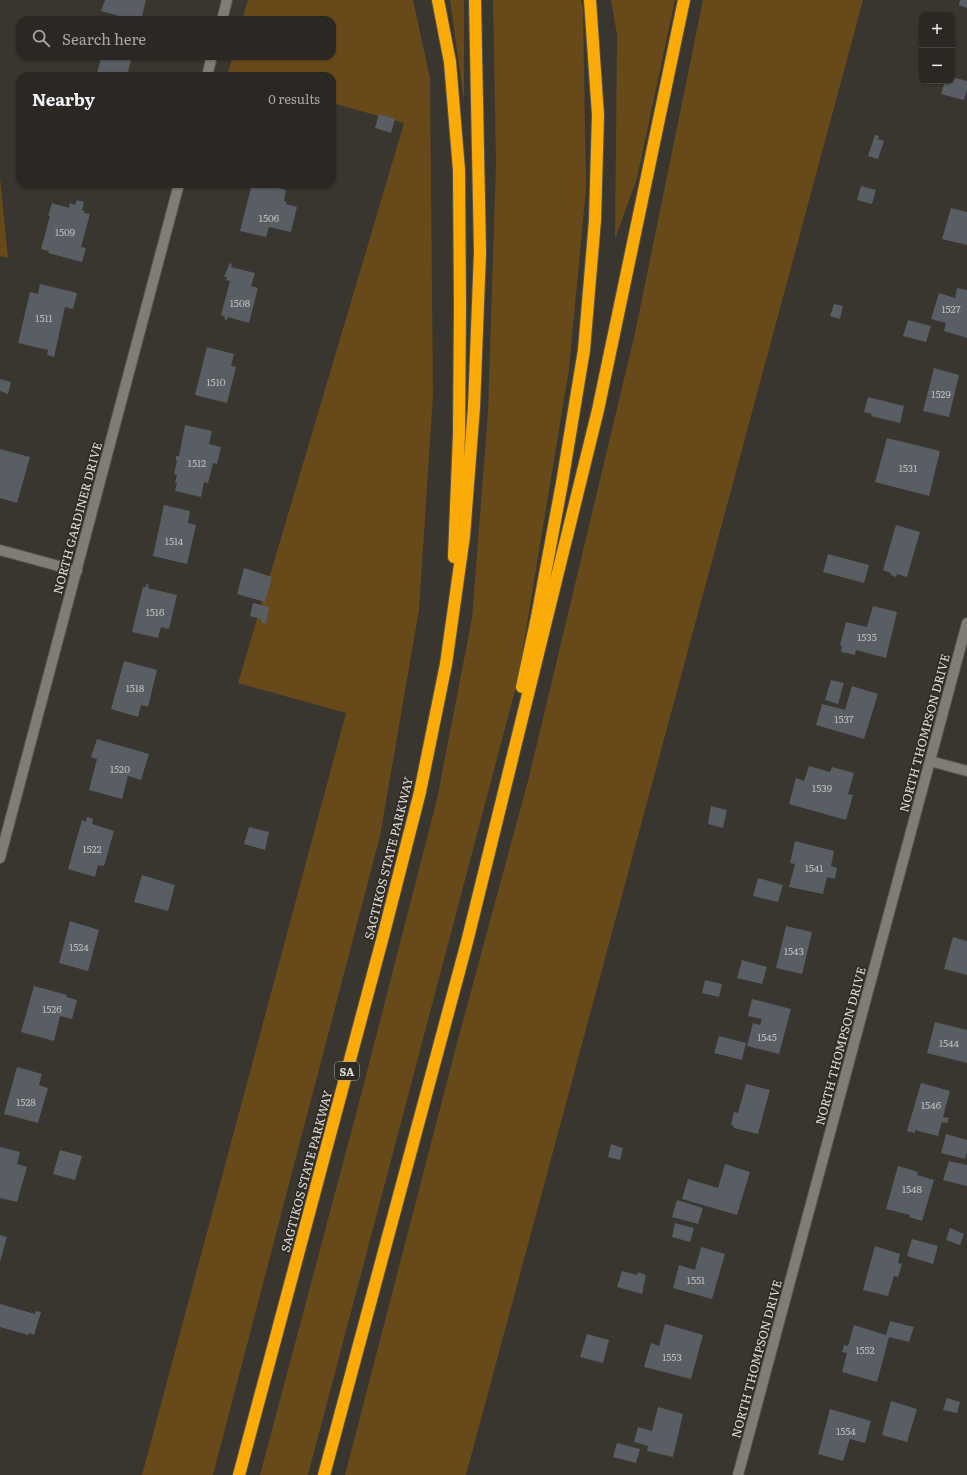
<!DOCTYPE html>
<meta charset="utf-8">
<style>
body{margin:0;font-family:Literata,serif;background:#373430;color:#f1f3f6}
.controls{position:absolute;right:12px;top:12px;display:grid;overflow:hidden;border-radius:8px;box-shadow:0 1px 3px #0004}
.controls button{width:36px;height:36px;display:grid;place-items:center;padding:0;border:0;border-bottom:1px solid #474441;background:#2b2823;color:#f1f3f6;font:20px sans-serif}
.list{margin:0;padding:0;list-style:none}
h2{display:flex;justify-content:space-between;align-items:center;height:52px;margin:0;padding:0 16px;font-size:17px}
h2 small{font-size:13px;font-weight:400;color:#a6a6a6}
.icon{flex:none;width:22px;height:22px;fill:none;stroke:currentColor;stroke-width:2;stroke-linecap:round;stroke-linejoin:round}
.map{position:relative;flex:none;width:967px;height:1475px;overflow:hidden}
.search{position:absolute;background:#2b2823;box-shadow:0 1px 3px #0004;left:16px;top:16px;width:320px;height:44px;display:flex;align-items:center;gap:10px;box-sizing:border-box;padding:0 14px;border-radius:12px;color:#a6a6a6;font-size:15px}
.panel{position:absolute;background:#2b2823;box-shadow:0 1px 3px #0004;left:16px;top:72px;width:320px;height:116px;border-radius:12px}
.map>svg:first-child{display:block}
</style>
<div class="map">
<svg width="967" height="1475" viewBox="0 0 967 1475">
<rect width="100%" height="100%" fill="#39352f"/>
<path fill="#67491a" d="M248,0H413L430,78L433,395L419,610L380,836L213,1475H142L346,713L238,683L404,123L332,103V76H231L227,75L233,56H332V20H242Z
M450,0H464V101Z
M493,0H581L583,9L586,189L569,369L518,679L308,1475H260L361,1095L437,799L472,618L488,412L496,164Z
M611,0H675L637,178L615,239L617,35Z
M703,0H863L466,1475H345L457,1043L529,777L635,333Z
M0,177L8,258L0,256Z"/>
<path fill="#595e64" d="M105,0H146L141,20H134L101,11Z
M960,0H967V8L959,5Z
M102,56H132L127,76H96Z
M952,77L967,81V90L964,100L941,94L945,81H952Z
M379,114L395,119L391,133L375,128Z
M875,135L879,136L878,139L884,141L878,159L868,156Z
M252,184H262L286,190L284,201L287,202L286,204L297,207L291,232L269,227L266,237L240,231Z
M861,186L876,190L872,204L857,200Z
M77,200L84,202L82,210L85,211L84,213L90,214L81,247L86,248L82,262L48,253L49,251L41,249L50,216H48L52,203L69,208L70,203L75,205Z
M951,208L967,212V245L942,239Z
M230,263L232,264L231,267L255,273L251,286L258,288L249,323L228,317L227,320L224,319L225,317L221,315L230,281L226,280L227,277H224Z
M40,284L77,293L73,309L65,307L54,357L47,355L48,350L18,343L30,292L38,294Z
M957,288L967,290V338L944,331L946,323L931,319L939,293L955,298Z
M834,304L843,306L840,319L830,316Z
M908,320L931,326L926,342L903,336Z
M207,347L234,354L231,366L236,367L227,403L195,395Z
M934,368L959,375L949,417L923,411Z
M0,379L11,382L8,394L0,391Z
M868,397L904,406L900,423L871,416L872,414L864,412Z
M185,425L212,431L209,444L221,447L217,464L213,463L208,483L204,482L201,497L175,491L177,483H175L177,475L174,474L177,460H176V456H179Z
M887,438L940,451L929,496L875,482Z
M0,449L30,457L17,503L0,498Z
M164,505L190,511L188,523L196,525L187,564L153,556Z
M896,525L920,532L907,577L897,574L896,577L891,575V573L883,570Z
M828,554L869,565L864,583L823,572Z
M244,568L272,577L265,602L237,594Z
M146,584L149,585L148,588L177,595L169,629L161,627L158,638L132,632L143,587H146Z
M253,603L269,607L266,624L261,622V619L250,616Z
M873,606L897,612L886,658L856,650L855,655L841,652L842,646L840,645L846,622L867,627Z
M124,661L157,670L148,707L141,705L138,717L111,709Z
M831,680L844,683L838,704L825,700Z
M852,686L878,694L864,739L816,725L822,704L845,710Z
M97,739L149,754L141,780L128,776L122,799L89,790L97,759L91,757Z
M809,766L830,772L832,767L854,773L848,794L853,795L846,820L789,804L796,778L804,781Z
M711,806L727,810L723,828L708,824Z
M87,817L93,819L92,824L114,831L104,866L98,865L95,877L68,869L82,820L86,822Z
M249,827L269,832L265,850L244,844Z
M795,841L834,851L831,866L837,868L835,879L827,877L823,894L789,887L795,864L790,863Z
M142,875L175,885L168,911L134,902Z
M758,878L783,885L778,902L753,896Z
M70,921L99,930L88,971L59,963Z
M786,926L812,932L802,974L776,968Z
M953,937L967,941V975L944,969Z
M742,960L767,967L762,984L737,978Z
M705,980L722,984L719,997L702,993Z
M34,986L67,995L66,997L77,1000L72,1019L60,1016L54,1041L21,1032Z
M752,999L791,1009L779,1054L747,1046L753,1023L760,1025L762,1019L748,1016Z
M935,1022L967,1030V1063L927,1053Z
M719,1036L746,1043L742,1060L714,1053Z
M17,1067L42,1074L39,1085L48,1088L38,1123L4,1114Z
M921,1083L950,1091L943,1117L949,1118L947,1123L942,1122L938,1136L915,1130V1133L907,1131Z
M746,1084L770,1090L758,1134L734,1128V1126L731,1125L734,1112L738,1113Z
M946,1134L967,1140V1152L965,1159L941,1153Z
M611,1144L623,1148L620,1160L608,1157Z
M0,1147L20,1152L17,1164L27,1167L17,1202L0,1198Z
M60,1150L82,1156L75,1180L53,1174Z
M949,1161L967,1165V1186L943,1180Z
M725,1164L750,1172L737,1215L682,1199L688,1179L718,1188Z
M898,1166L918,1172L917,1175L934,1180L922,1221L909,1217L910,1215L886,1209Z
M677,1200L703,1208L698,1224L672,1217Z
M675,1223L694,1228L690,1242L672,1237Z
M950,1228L964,1234L960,1245L946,1240Z
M0,1235L7,1237L0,1262Z
M912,1239L938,1246L933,1264L907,1256Z
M875,1246L900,1254L898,1263L902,1264L898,1277L894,1276L888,1296L863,1290Z
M701,1247L725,1254L712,1299L673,1288L679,1265L695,1270Z
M622,1271L637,1275L638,1272L646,1275L642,1294L617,1287Z
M0,1304L35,1314L36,1311L41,1312L34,1335L29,1333L28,1335L0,1327Z
M890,1321L914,1327L909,1342L889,1337L877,1382L842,1372L847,1353L842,1352L844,1345L848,1346L854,1325L886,1335Z
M665,1324L703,1335L691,1379L644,1367L651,1343L659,1346Z
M587,1334L609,1340L603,1363L580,1357Z
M947,1398L960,1402L957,1413L943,1410Z
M891,1401L917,1409L907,1442L882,1435Z
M658,1407L683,1414L673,1457L647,1451L648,1446L634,1442L638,1427L652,1431Z
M830,1409L871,1421L865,1443L850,1439L843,1461L818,1454Z
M617,1443L640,1449L636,1463L613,1457Z"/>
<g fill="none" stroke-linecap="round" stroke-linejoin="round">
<defs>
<path id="street" d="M222,20L227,0
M207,76L212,56
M0,550L77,571
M930,761L967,771
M0,858L179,184
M738,1475L967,623"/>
<path id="highway" d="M438,0L450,62L459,170L460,306L459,434L454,557
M522,687L537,617L562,483L584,350L595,220L598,115L590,0
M239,1475L385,929L420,792L446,664L464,536L474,407L480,252L475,0
M324,1475L467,942L598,410L684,0"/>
</defs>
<use href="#street" stroke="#56524e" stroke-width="12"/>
<use href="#highway" stroke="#56524e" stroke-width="14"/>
<use href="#street" stroke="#817c75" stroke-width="10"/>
<use href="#highway" stroke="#faab07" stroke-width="12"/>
</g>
<g text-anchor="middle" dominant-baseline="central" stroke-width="3.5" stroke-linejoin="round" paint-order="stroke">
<g font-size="10" fill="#bebdbc">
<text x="269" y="217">1506</text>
<text x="65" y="231">1509</text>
<text x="240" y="302">1508</text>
<text x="951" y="308">1527</text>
<text x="44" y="317">1511</text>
<text x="216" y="381">1510</text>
<text x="941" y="393">1529</text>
<text x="197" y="462">1512</text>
<text x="908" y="467">1531</text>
<text x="174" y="540">1514</text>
<text x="155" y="611">1516</text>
<text x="867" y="636">1535</text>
<text x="135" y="687">1518</text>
<text x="844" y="718">1537</text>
<text x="120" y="768">1520</text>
<text x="822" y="787">1539</text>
<text x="92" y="848">1522</text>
<text x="814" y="867">1541</text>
<text x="79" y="946">1524</text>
<text x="794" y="950">1543</text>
<text x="52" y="1008">1526</text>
<text x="767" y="1036">1545</text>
<text x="949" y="1042">1544</text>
<text x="26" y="1101">1528</text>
<text x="931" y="1104">1546</text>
<text x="912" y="1188">1548</text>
<text x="696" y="1279">1551</text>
<text x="865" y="1349">1552</text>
<text x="672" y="1356">1553</text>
<text x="846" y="1430">1554</text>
</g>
<rect fill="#2f2b25" stroke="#aba8a4" stroke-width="1" x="335" y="1062" width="24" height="18" rx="3"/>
<g font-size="11" font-weight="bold" fill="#e0ddda">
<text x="347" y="1071">SA</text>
</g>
<g font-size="12" fill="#e0ddda" stroke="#2f2b25">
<text transform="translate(77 518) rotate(-75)">NORTH GARDINER DRIVE</text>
<text transform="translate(924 733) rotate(-75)">NORTH THOMPSON DRIVE</text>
<text transform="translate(388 858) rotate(-76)">SAGTIKOS STATE PARKWAY</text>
<text transform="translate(840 1046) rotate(-75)">NORTH THOMPSON DRIVE</text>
<text transform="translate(306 1171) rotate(-75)">SAGTIKOS STATE PARKWAY</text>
<text transform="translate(756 1359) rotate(-75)">NORTH THOMPSON DRIVE</text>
</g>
</g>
</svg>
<div class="controls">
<button>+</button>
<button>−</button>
</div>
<div class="search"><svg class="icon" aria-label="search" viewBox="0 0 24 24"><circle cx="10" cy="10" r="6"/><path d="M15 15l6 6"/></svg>Search here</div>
<section class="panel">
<h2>Nearby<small>0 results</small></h2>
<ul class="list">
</ul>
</section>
</div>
